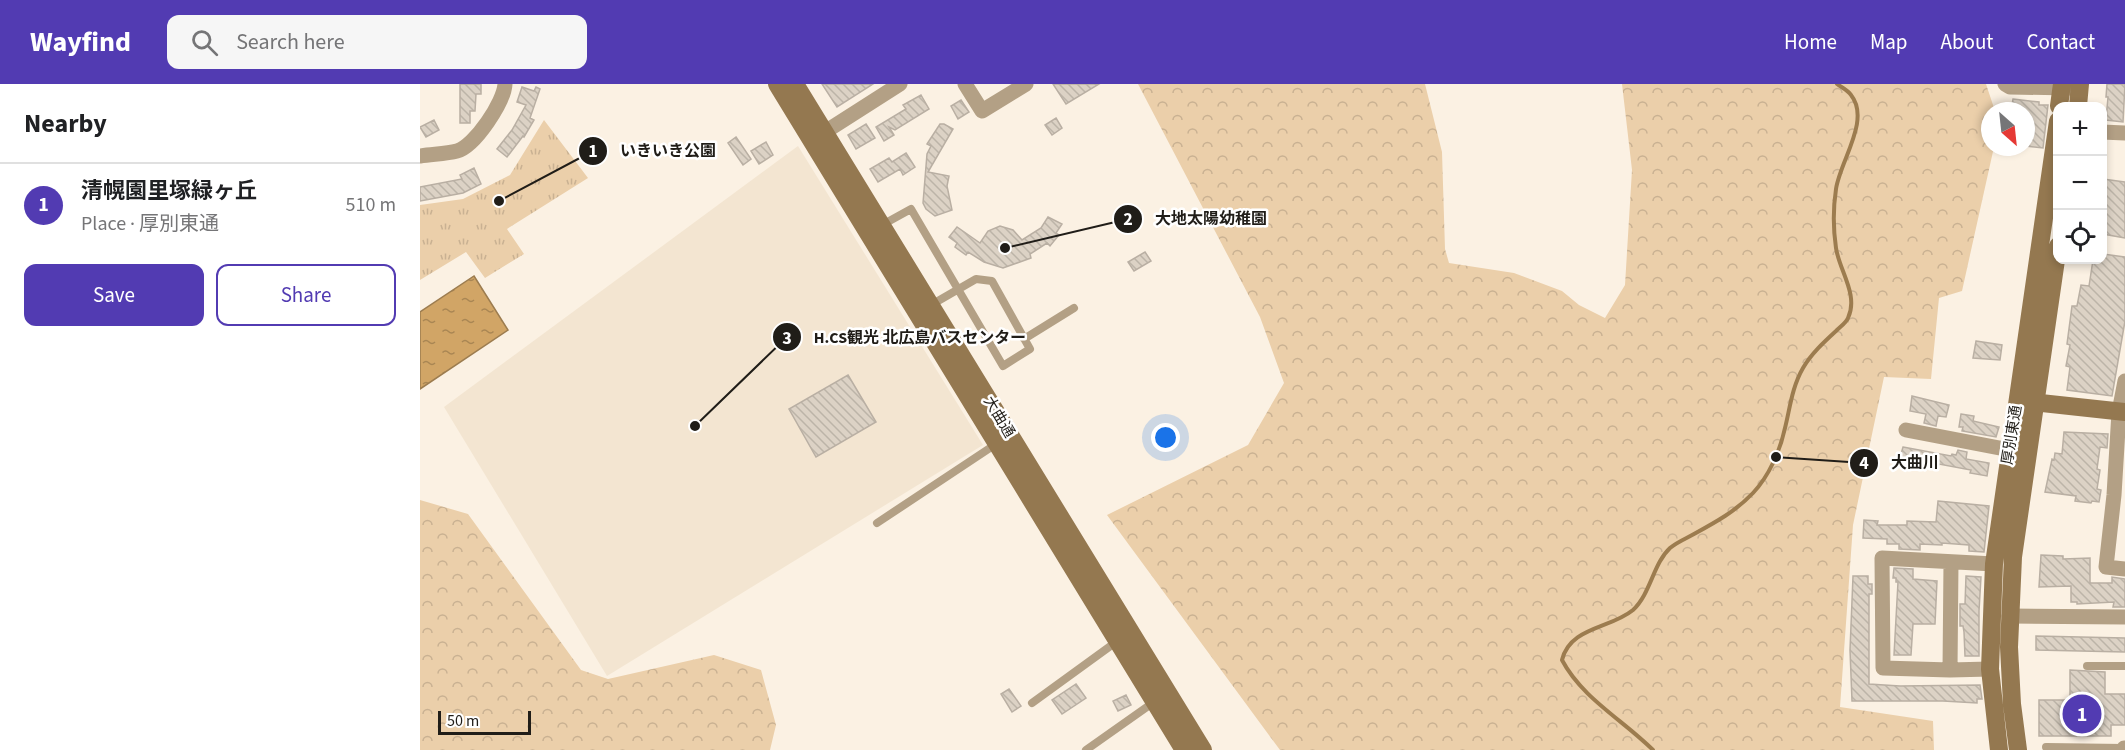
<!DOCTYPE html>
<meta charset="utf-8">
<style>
body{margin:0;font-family:"Source Sans 3","Noto Sans JP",sans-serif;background:#f6f6f6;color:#202124}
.controls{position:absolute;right:18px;top:18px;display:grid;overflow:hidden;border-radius:12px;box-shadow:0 3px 9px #0003}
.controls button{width:54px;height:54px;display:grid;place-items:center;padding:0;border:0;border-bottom:2px solid #e0e0e0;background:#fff;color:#202124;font:30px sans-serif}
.compass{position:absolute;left:1561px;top:18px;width:54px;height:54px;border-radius:50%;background:#fff;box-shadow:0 3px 9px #0003;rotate:153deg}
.scale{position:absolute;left:18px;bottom:15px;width:93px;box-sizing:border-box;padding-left:6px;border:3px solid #201d18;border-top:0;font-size:16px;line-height:21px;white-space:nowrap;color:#201d18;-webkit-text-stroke:4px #fff;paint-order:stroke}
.you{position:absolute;left:746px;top:354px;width:21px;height:21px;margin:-15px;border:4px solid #fff;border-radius:50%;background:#1a73e8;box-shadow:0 0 0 9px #1a73e833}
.badge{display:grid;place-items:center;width:39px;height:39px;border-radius:50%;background:#523bb2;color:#fff;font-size:20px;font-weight:700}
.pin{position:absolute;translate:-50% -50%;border:3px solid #fff;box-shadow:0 2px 6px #0006}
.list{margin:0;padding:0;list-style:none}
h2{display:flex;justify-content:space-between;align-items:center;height:78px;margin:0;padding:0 24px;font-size:26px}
h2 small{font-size:20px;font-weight:400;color:#757577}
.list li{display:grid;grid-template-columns:39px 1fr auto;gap:18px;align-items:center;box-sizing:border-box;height:84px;padding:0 24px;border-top:2px solid #e0e0e0}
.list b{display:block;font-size:22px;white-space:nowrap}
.list p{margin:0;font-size:20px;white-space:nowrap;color:#757577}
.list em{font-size:20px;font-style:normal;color:#757577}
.actions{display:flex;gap:12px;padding:18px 24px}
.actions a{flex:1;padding:14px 0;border:2px solid #523bb2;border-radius:12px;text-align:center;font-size:21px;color:#523bb2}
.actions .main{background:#523bb2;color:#fff}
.icon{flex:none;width:33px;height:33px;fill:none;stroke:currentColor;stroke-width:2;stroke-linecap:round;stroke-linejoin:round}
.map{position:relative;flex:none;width:1705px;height:666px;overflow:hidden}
header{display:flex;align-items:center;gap:36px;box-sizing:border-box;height:84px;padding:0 30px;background:#523bb2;color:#fff}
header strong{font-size:28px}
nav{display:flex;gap:33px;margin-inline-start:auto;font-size:21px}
.search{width:420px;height:54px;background:#f6f6f6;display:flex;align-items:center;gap:15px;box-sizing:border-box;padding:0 21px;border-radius:12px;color:#757577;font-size:22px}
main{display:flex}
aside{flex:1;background:#fff}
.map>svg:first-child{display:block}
</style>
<header>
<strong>Wayfind</strong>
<div class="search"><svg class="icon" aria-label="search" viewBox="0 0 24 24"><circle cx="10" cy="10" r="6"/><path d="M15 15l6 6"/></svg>Search here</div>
<nav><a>Home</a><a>Map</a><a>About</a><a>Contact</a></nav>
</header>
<main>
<aside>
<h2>Nearby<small></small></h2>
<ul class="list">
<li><span class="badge">1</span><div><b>清幌園里塚緑ヶ丘</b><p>Place · 厚別東通</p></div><em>510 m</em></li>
</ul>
<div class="actions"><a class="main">Save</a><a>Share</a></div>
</aside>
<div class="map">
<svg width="1705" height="666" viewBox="0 0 1705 666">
<defs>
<pattern id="forest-crowns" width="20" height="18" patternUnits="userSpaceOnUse" patternTransform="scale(1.5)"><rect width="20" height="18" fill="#ebcfaa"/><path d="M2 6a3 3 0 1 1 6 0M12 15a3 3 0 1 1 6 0" fill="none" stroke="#c9b192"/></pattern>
<pattern id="park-tufts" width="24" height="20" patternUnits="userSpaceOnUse" patternTransform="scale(1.5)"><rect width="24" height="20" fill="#ebcfaa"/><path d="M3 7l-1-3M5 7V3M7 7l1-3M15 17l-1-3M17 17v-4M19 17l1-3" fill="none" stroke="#c9b192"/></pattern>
<pattern id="water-ripples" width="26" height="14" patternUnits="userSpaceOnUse" patternTransform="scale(1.5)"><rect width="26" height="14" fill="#d1a566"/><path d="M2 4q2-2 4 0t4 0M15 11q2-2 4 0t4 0" fill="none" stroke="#a98653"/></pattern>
<pattern id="building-back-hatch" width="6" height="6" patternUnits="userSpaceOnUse" patternTransform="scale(1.5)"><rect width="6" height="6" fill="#dcd2c5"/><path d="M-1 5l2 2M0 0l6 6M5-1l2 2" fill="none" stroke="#bcb4a8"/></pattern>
</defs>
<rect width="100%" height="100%" fill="#fbf1e3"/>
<path fill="#f3e5d1" d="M378,62L563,361L187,592L24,323Z"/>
<path fill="url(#forest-crowns)" d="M718,0H1005L1022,68L1025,165L1029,179L1094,189L1142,207L1159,221L1185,234L1205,201L1212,86L1202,0H1566L1575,27H1570V63H1574L1542,207L1519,214L1511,295L1464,293L1433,441L1420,623L1513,637L1514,666H860L687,431L828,361L864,299L840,233Z
M0,416L48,430L161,586L188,595L294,571L341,586L356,641L350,666H0Z"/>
<path fill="url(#park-tufts)" d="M124,36L168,94L87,145L104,170L65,194L46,168L0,196V121L43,115L90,91Z"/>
<path fill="url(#water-ripples)" stroke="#9c7c4f" stroke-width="1.5" d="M54,192L88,246L0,305V228Z"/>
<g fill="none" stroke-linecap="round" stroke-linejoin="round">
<path stroke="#9c7c4f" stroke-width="4" d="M1233,666C1203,636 1162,614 1142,576C1150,543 1190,545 1213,526C1231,509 1233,480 1250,464C1257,458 1267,454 1274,450C1296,438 1316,427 1333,409C1349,392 1360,367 1365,344C1370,324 1372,303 1383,284C1391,270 1404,258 1416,247C1420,243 1426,239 1428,234C1439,211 1419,186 1416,164C1413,144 1413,125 1416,105C1420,77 1451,36 1431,11C1428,6 1421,3 1417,0"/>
</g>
<path fill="url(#building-back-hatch)" stroke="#b9afa3" stroke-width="1.5" d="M40,0H61V10H56L55,27H50V39H40Z
M402,0H453L417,23Z
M633,0H679L646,20Z
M1687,0H1705L1703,38L1686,36L1688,13H1686Z
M102,3L114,7L116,3L120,5L110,34L114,36L104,53L103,52L87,73L77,65L92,46L106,21L97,18Z
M501,11L509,25L475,46L469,43L474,51L464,57L456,43L486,25L483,21Z
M1593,15L1619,18V21H1628L1623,64L1606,62V27H1591Z
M541,16L549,28L538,35L531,22Z
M636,34L642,44L632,51L625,41Z
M14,36L19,46L6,53L0,43Z
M446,40L455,54L436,65L428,51Z
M520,40H524L533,45L508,88L529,92L527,102L532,126L515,132L506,125L503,119L507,70L511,62L507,60Z
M316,53L331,75L323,81L308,59Z
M346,58L353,71L339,80L331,67Z
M486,69L495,83L483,91L480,85L458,98L450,85L469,74L472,78Z
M54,84L61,100L43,109L0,117V103L42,95L40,91Z
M1683,95L1705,98V154L1683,150Z
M628,133L642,140L636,149L639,151L630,162L627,159L610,170L611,174L583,184L564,178L548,168L546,171L535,163L537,159L529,153L537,143L560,159L568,147L580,142L593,146L602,156L621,144Z
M725,168L731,177L714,187L708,178Z
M1683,170L1705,173V237L1692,312L1647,306L1650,283L1646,282L1650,261L1647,260L1652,222H1657L1661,201L1669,202L1673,176H1683Z
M1556,257L1582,261L1580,276L1553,274Z
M428,291L456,338L396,373L369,325Z
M1492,312L1529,321L1526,333L1518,332L1516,342L1504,339L1506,330L1490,327Z
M1541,330L1554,332L1553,337L1579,343L1576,353L1542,347L1543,343H1539Z
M1644,348L1688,350L1687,364L1680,363L1677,385L1680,386L1677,405L1681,406L1679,418L1672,417L1671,419L1655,417L1656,412L1625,408L1632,375L1634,376L1635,369L1642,370Z
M1483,363L1531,372L1532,370L1536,371L1538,366L1547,368L1546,375L1569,379L1567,392L1550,389L1551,386L1519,380L1518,383L1479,377Z
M1518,417L1569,422L1564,468L1549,467V461L1522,459V461L1500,460V466L1479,465V460H1467V455L1443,454L1444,436L1458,437L1457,441H1487V437L1516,438Z
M1621,471L1643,472V475L1670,474V499H1692V493L1705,495V523H1693L1694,518L1657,520V518H1651V502L1619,503Z
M1474,484L1493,485V495L1517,497L1515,540H1493L1491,571H1474L1478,498H1476V494H1473Z
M1433,492H1448V500H1452V510H1449V600L1480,602L1560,601L1562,615H1557V619L1523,617H1432L1430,566Z
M1546,492L1561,493L1559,527V572H1545L1544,548L1543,542H1540V520H1545Z
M1616,552L1705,554V568L1616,566Z
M1650,586L1685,588V610H1705V641H1691V652H1619V616H1650Z
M656,600L666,614L642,630L632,616Z
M589,605L601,622L592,628L581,610Z
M706,611L711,621L698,627L693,617Z"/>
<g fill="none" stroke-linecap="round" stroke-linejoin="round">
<path stroke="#b3a085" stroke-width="8" d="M462,141L491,125L583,282L610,265L572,197L556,195L511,221
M604,255L654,224
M457,439L576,360
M1667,582H1705
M612,619L696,558
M1626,663L1704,664
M666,666L734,618"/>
<path stroke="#b3a085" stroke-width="15" d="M545,0L562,27L606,0
M1585,0L1590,3L1650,4
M1682,48L1705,49
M397,53L480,0
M0,72C12,70 26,70 37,67C55,62 84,18 85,0
M1705,297L1699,328L1694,411L1686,483L1705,485
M1486,346L1590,366
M1589,532L1705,533
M1570,585L1530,586L1463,584L1462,474L1574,480
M1530,586L1531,478
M1704,664H1705"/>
<path stroke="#947850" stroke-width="18" d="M357,0L764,666
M375,0L783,666
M1639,22L1642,0
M1658,22L1660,0
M1603,317L1705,328
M1579,666L1570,585L1574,480L1638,37
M1598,666L1592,620L1589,563L1593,473L1638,162"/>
</g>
<g text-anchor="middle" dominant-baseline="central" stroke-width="5" stroke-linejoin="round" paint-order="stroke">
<g font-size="15" fill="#201d18" stroke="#fff">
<text transform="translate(579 333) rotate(59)">大曲通</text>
<text transform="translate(1592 351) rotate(-81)">厚別東通</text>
</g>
</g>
<path fill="none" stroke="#201d18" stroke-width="2" d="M79 117L173 67M585 164L708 135M275 342L367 253M1356 373L1444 379"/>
<g fill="#201d18" stroke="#fff" stroke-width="2">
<circle cx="79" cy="117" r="6"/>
<circle cx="585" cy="164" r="6"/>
<circle cx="275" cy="342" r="6"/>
<circle cx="1356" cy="373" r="6"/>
<circle cx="173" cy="67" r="15"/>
<circle cx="708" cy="135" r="15"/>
<circle cx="367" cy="253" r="15"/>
<circle cx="1444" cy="379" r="15"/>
</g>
<g font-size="18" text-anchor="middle" font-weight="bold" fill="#fff">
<text x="173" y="73">1</text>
<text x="708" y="141">2</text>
<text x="367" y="260">3</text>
<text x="1444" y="385">4</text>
</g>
<g font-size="16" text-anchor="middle" font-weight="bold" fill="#201d18" stroke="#fff" stroke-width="5" stroke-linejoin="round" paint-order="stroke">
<text x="248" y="72">いきいき公園</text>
<text x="791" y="140">大地太陽幼稚園</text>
<text x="500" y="259">H.CS観光 北広島バスセンター</text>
<text x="1495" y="384">大曲川</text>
</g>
</svg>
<div class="controls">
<button>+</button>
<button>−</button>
<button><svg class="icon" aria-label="locate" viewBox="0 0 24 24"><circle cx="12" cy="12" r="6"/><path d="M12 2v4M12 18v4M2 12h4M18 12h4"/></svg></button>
</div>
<svg class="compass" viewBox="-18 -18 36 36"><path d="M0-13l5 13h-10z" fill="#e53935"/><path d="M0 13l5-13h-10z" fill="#757577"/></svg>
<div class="scale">50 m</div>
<div class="you"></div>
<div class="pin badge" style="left:1662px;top:630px">1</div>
</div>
</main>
